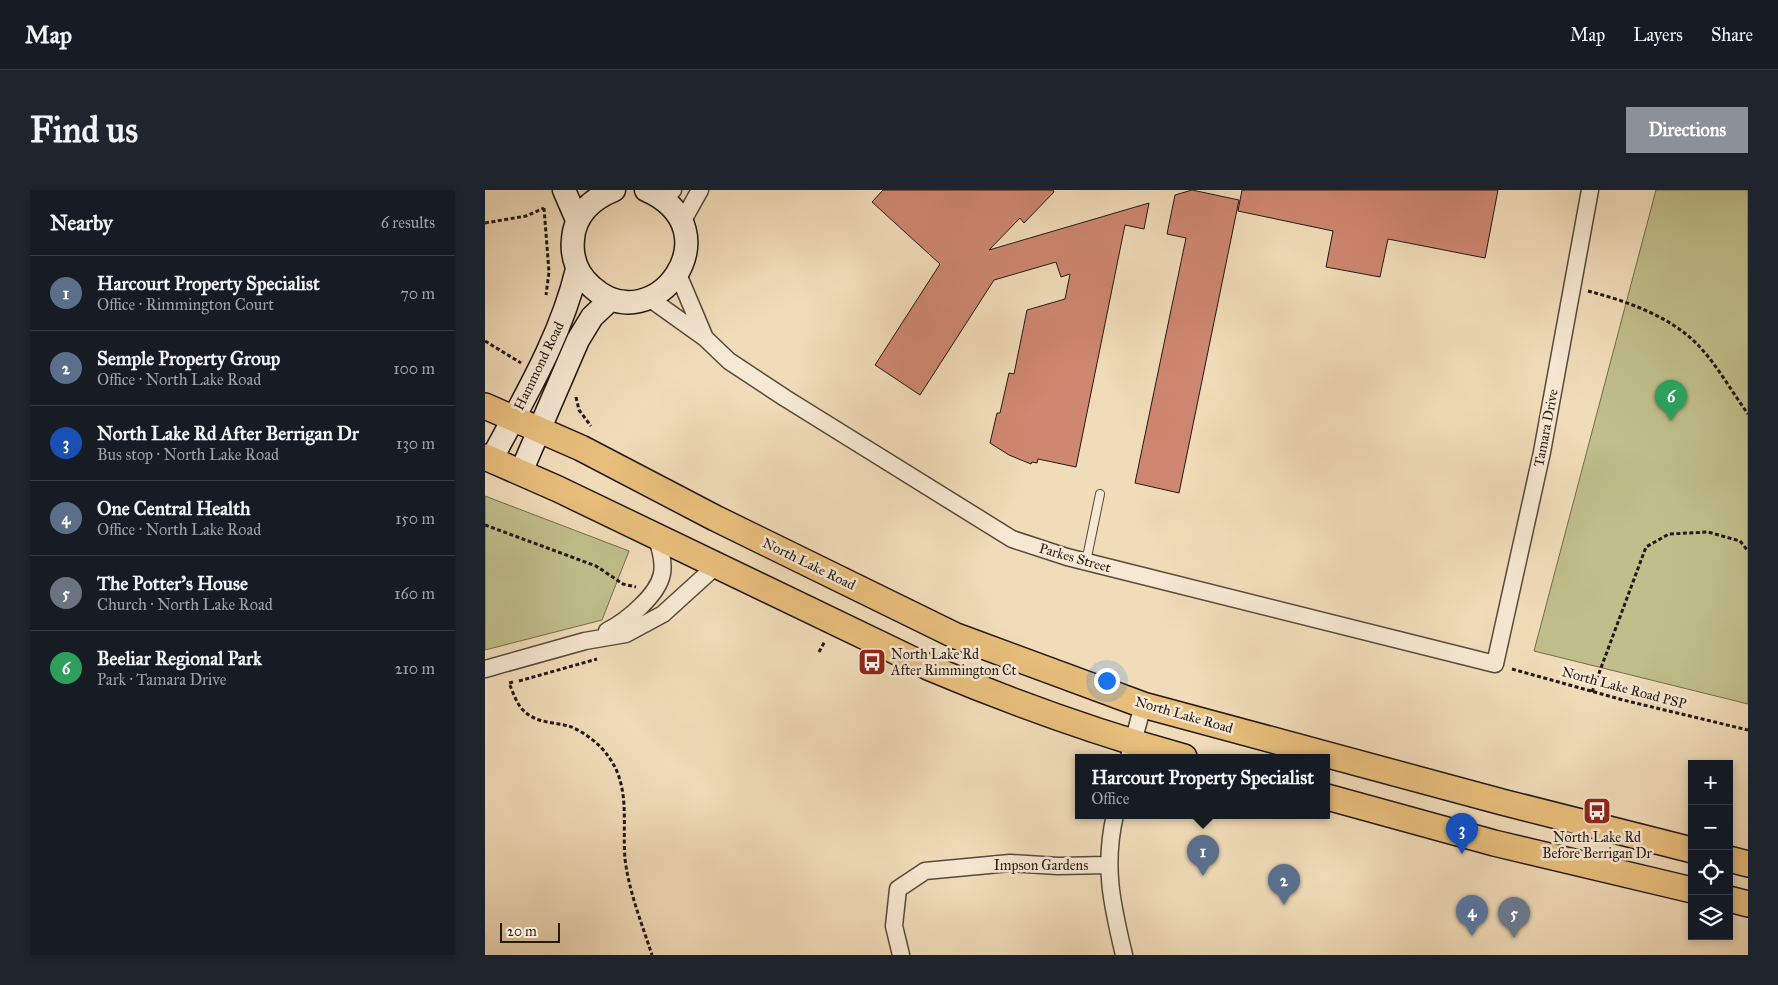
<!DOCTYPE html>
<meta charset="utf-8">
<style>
body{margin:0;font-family:"IM FELL Great Primer",serif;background:#20242c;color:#f1f3f6}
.controls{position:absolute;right:15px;bottom:15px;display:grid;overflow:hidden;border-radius:0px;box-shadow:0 2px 8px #0003}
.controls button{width:45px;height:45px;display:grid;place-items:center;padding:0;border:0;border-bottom:1px solid #363941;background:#171b24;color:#f1f3f6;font:25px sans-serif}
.scale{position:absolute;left:15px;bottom:12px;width:60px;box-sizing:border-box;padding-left:5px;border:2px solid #231813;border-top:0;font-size:14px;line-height:18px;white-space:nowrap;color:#231813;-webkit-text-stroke:4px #f6e8d2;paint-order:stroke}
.you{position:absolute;left:621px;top:490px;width:18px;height:18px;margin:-12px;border:4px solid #fff;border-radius:50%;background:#1a73e8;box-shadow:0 0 0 8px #1a73e833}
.badge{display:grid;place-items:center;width:32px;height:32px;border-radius:50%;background:#8c9099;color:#fff;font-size:16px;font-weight:700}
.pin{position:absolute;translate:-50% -41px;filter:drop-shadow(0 1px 2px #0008)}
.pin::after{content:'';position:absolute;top:26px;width:18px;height:15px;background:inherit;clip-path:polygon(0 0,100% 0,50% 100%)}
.popup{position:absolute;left:590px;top:564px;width:255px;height:65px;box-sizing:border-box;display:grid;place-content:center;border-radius:0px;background:#171b24;filter:drop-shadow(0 1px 4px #0005);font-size:16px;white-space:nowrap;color:#9ea1a6}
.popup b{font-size:19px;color:#f1f3f6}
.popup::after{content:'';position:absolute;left:50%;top:100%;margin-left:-10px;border:10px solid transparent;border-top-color:#171b24}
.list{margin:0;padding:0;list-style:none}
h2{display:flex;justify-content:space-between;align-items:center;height:65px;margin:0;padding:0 20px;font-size:21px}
h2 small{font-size:16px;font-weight:400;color:#9ea1a6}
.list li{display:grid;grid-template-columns:32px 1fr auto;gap:15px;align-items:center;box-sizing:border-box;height:75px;padding:0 20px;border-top:1px solid #363941}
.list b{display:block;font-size:19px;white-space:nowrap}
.list p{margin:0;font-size:16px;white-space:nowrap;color:#9ea1a6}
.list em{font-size:16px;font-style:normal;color:#9ea1a6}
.icon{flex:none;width:28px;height:28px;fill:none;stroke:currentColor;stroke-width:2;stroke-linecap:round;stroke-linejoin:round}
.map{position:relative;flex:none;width:1263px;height:765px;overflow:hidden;border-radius:0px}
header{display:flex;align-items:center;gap:30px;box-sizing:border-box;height:70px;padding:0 25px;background:#171b24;border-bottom:1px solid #363941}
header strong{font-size:24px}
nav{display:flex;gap:28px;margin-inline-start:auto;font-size:18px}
.intro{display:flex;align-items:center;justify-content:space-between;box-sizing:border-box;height:120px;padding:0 30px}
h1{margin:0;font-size:35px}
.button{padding:12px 22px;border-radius:0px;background:#8c9099;color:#fff;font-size:18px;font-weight:700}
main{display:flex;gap:30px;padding:0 30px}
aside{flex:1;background:#171b24;border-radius:0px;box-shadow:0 2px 8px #0003}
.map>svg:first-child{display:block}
</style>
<header>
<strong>Map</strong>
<nav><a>Map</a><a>Layers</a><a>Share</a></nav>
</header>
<div class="intro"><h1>Find us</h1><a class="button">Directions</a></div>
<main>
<aside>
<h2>Nearby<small>6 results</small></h2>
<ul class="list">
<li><span class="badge" style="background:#5c6f8a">1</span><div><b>Harcourt Property Specialist</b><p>Office · Rimmington Court</p></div><em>70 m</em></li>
<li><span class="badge" style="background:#5c6f8a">2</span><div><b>Semple Property Group</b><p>Office · North Lake Road</p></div><em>100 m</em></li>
<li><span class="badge" style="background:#1a4fb4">3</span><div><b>North Lake Rd After Berrigan Dr</b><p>Bus stop · North Lake Road</p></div><em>130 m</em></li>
<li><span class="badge" style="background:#5c6f8a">4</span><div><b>One Central Health</b><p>Office · North Lake Road</p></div><em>150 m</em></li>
<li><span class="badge" style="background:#6b7280">5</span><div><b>The Potter's House</b><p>Church · North Lake Road</p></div><em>160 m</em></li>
<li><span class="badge" style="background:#2e9e5b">6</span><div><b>Beeliar Regional Park</b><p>Park · Tamara Drive</p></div><em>210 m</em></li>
</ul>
</aside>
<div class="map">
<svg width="1263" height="765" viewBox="0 0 1263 765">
<rect width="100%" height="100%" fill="#f1dcb9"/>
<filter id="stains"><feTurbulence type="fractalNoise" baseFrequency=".004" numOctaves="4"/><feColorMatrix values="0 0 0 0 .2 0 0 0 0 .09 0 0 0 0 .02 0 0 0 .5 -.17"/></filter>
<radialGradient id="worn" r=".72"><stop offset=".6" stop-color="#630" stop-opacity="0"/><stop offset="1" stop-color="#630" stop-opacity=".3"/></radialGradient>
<path fill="#c0bf8b" stroke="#726c4f" d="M1171,0H1263V514L1049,461Z
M0,306L144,361L117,430L0,460Z"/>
<path fill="#ce8770" stroke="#231813" d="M398,0H568L569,2L539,33L535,28L504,60L664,13L659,39L640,35L591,277L553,269L552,273L547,272L546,274L524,265L505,253L512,223H515L524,183L529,184L542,120L580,109L585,84L576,87L571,72L509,90L435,205L390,175L455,74L387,12Z
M707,0L754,10L694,303L650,293L701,48L682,44L690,5Z
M757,0H1013L1000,68L903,49L895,87L841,77L848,41L753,21Z"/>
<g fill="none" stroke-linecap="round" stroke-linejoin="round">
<defs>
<path id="lane" d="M601,372L615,304"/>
<path id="street" d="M171,4L188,0
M197,32L215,0
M193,84L220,148
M164,108L220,148L244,171L300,208L527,349L582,367L1010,474L1057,262L1105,0
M122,441C136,434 145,427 156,416C181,392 182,377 171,346
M0,479L100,451L141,444L178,424L232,375
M644,567L658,515
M630,625C618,676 627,715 639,765
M416,765L409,736L413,699L440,681L525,673L573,676L623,675"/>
<path id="secondary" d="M79,0L92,30
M129,0C107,9 90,24 88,49C86,68 93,85 107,97C169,153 252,40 161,0
M6,270C39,208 76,147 92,79
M36,282L93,150L107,127L126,109"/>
<path id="primary" d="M0,216L96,258L230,328L471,446L658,515L1017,612L1207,660
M0,267L73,299L443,477C526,512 612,543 699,567
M842,607L1009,653L1207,700
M1244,669L1263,674
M1244,709L1263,714"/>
</defs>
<use href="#lane" stroke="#56493c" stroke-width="10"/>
<use href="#street" stroke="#56493c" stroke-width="19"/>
<use href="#secondary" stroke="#231813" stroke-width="25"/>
<use href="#primary" stroke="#231813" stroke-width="28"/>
<path stroke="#231813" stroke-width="3" stroke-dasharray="4 2.5" stroke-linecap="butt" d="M59,18L64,82L61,105
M0,33L41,26L59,18
M1103,101C1141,111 1185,126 1213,155C1232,175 1247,202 1263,224
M0,151L36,173
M91,207L94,220L106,236
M0,335L111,376L138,394L151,397
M334,462L340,451
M1027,479L1138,510L1263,540
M34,491L112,469
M28,492L24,493C28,502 31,513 38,520C50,533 68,532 84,536C98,541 115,554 123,566C146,596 137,634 140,669C144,702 157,734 167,765
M1107,502L1161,357L1184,344L1223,342L1255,351L1263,361"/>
<use href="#lane" stroke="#f6e8d2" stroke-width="8"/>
<use href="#street" stroke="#f6e8d2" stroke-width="16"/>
<use href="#secondary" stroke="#f6e8d2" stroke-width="22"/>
<use href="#primary" stroke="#e8be7c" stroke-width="25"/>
</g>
<defs>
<symbol id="bus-square" viewBox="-11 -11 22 22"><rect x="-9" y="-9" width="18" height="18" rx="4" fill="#8f2418" stroke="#f6e8d2"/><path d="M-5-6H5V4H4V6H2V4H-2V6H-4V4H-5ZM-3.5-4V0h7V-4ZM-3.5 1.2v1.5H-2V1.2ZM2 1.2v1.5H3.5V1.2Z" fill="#fff"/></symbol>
</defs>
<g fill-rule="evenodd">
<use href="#bus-square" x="371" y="456" width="32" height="32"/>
<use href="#bus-square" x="1096" y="605" width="32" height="32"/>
</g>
<g text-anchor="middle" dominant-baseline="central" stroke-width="5" stroke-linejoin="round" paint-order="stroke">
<g font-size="14" fill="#231813" stroke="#f6e8d2">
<text transform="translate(54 176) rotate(-64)">Hammond Road</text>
<text transform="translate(1061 238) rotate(-79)">Tamara Drive</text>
<text transform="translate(590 368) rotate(16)">Parkes Street</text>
<text transform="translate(324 374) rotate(26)">North Lake Road</text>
<text transform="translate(1139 498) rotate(15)">North Lake Road PSP</text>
<text transform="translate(699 525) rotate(16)">North Lake Road</text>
<text x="556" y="675">Impson Gardens</text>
</g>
<g font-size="14" fill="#231813" stroke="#f6e8d2" text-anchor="start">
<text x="406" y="464">North Lake Rd<tspan x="406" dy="16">After Rimmington Ct</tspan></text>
<text x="1112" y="647" text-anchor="middle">North Lake Rd<tspan x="1112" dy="16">Before Berrigan Dr</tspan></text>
</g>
</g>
<rect width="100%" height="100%" filter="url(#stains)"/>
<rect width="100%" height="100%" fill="url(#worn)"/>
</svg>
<div class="controls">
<button>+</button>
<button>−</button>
<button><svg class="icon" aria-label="locate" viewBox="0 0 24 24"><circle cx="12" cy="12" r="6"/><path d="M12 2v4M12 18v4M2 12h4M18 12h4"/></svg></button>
<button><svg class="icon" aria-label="layers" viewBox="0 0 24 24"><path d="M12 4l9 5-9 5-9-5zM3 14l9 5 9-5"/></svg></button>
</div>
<div class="scale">20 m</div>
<div class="you"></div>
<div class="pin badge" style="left:718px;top:686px;background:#5c6f8a">1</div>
<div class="popup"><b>Harcourt Property Specialist</b>Office</div>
<div class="pin badge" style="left:799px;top:715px;background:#5c6f8a">2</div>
<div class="pin badge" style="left:977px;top:664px;background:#1a4fb4">3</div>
<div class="pin badge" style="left:987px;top:746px;background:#5c6f8a">4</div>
<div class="pin badge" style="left:1029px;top:748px;background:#6b7280">5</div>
<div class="pin badge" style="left:1186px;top:231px;background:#2e9e5b">6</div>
</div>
</main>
